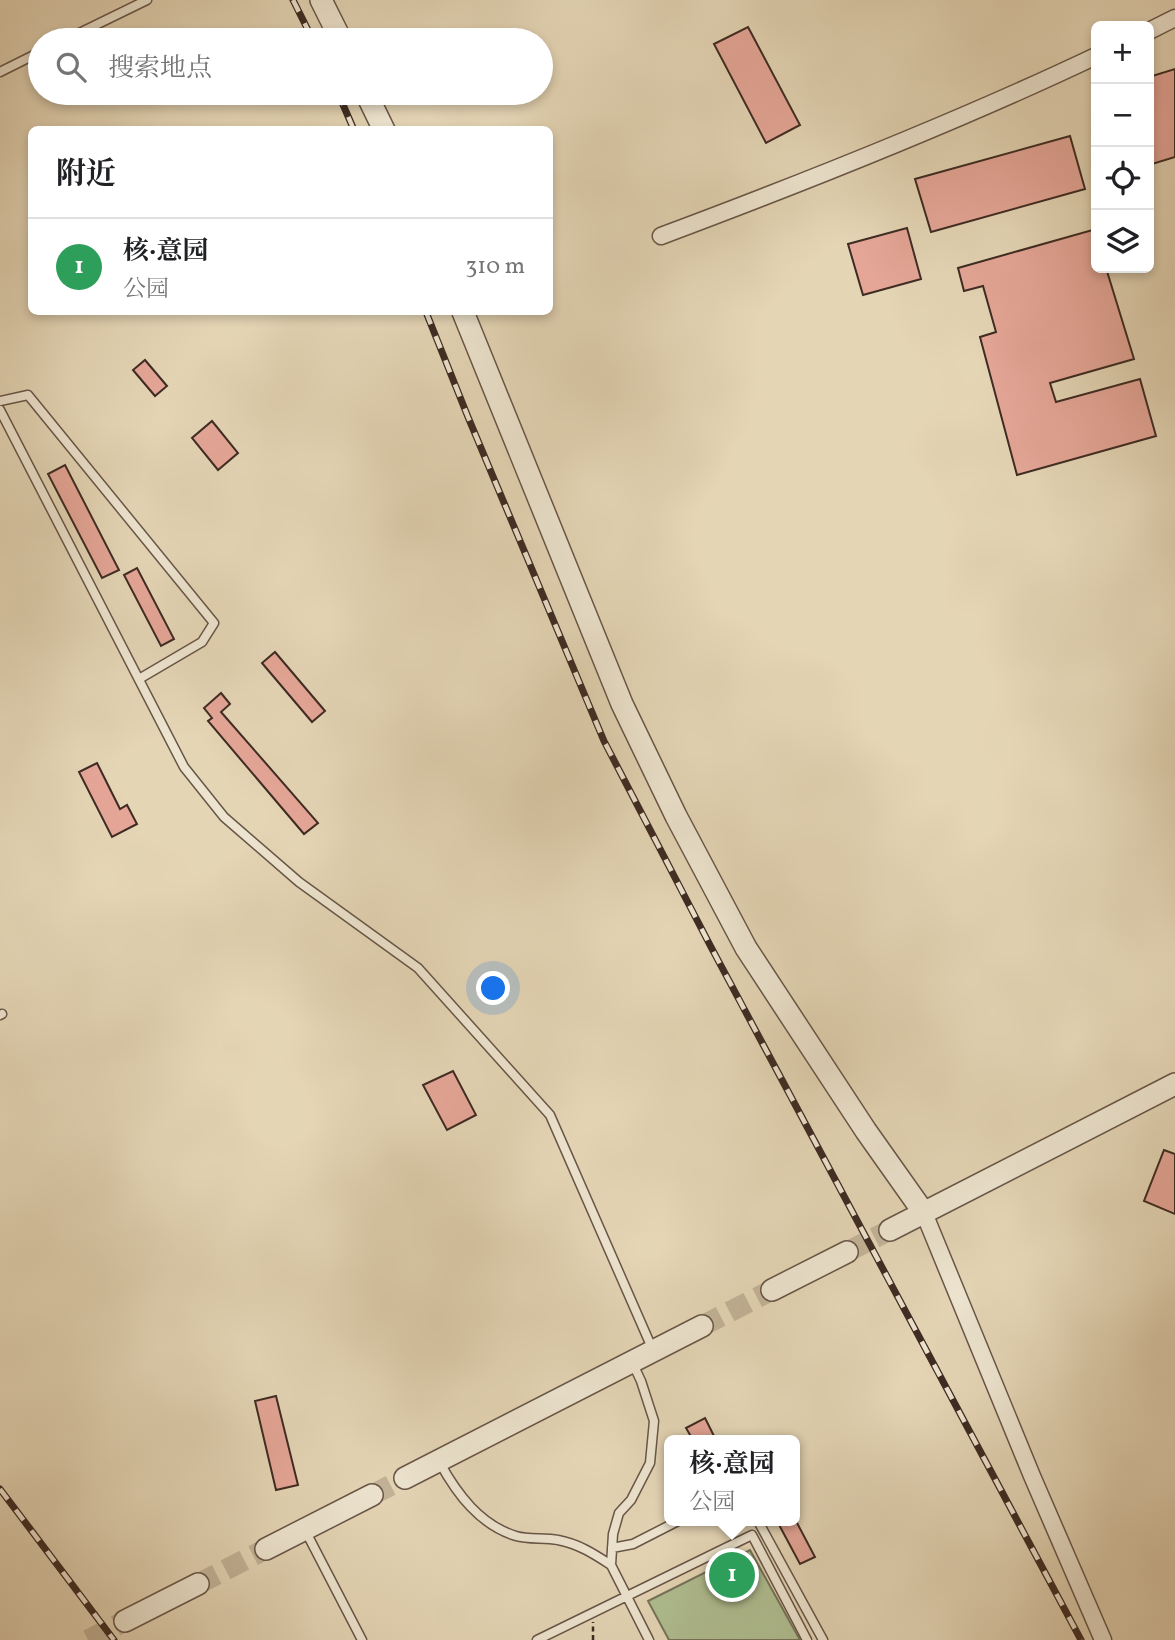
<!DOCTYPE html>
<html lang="zh">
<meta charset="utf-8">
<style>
body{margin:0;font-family:Vollkorn,"Noto Serif SC",serif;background:#f6f6f6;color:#202124}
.controls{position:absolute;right:21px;top:21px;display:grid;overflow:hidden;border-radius:10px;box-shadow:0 4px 10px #0003}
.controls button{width:63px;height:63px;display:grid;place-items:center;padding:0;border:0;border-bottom:2px solid #e0e0e0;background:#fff;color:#202124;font:35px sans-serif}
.you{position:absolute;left:494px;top:989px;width:24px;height:24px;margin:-18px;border:5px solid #fff;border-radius:50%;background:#1a73e8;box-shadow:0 0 0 10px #1a73e833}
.badge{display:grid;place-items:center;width:46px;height:46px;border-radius:50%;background:#8f2418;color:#fff;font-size:23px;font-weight:700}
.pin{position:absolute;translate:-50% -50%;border:4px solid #fff;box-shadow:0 2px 7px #0006}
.popup{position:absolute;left:664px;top:1435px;width:136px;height:91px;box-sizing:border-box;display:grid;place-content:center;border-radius:10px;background:#fff;filter:drop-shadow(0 2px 5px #0005);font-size:23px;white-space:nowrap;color:#757577}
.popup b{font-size:26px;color:#202124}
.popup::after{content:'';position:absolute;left:50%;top:100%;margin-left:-14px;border:14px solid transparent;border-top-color:#fff}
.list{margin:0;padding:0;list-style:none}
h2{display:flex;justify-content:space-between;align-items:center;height:91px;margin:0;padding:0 28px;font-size:30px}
h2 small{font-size:23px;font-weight:400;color:#757577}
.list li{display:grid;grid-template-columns:46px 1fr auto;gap:21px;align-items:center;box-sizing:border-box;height:98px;padding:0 28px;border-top:2px solid #e0e0e0}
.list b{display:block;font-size:26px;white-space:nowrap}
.list p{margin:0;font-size:23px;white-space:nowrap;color:#757577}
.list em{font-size:23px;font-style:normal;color:#757577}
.icon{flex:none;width:38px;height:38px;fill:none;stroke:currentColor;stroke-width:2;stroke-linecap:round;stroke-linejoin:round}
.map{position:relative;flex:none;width:1175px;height:1640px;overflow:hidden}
.search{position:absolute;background:#fff;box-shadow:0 4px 10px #0003;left:28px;top:28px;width:525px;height:77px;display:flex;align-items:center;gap:18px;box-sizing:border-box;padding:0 24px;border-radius:38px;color:#757577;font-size:26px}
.panel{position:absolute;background:#fff;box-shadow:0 4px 10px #0003;left:28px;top:126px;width:525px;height:189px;border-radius:10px}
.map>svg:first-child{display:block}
</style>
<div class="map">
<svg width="1175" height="1640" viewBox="0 0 1175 1640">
<rect width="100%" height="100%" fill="#e4d5b5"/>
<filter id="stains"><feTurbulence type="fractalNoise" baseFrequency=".00286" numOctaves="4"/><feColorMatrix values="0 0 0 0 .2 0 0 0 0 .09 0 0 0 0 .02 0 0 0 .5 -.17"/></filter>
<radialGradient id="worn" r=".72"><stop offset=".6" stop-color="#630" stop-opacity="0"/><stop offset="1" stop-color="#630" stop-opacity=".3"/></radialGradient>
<path fill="#afbe91" stroke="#76745a" stroke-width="2" d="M750,1550L800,1640H669L648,1601Z"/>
<path fill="#e5a697" stroke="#3e2b23" stroke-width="2" d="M748,27L800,125L766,143L714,44Z
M1175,69V157L1149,165V77Z
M1070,136L1085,189L931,232L915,179Z
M907,228L921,279L863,295L848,244Z
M1096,229V268H1106L1134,359L1050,383L1056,402L1140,379L1156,436L1017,475L980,337L996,332L983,286L964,291L958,268Z
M145,360L167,386L155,396L133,370Z
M212,421L238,453L218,470L192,438Z
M65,465L119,570L102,578L48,474Z
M137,568L174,639L161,646L124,575Z
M275,652L325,711L312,722L262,663Z
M221,693L230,704L221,712L318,823L304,834L208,721L212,718L204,708Z
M97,763L120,809L127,805L137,824L112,837L79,772Z
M453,1071L476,1115L447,1130L423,1085Z
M1164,1150L1175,1154V1214L1144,1201Z
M276,1396L298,1485L276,1490L255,1401Z
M705,1418L716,1440H693L686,1428Z
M777,1521H796L815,1557L800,1564Z"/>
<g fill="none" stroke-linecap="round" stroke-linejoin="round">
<path stroke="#c3b398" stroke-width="21" stroke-dasharray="21 10" stroke-linecap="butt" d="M847,1252L890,1230
M702,1326L772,1290
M372,1495L405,1478
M198,1584L266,1549
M88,1640L125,1621"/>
<defs>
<path id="service" d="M65,40L147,0
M0,72L40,52
M0,401L28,395L214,623L202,642L139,679
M0,410L184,767L224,817L299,882L418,968L550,1115L652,1348
M0,1015L2,1014
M440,1463C457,1494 480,1525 516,1536C529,1540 545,1537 558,1540C579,1544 594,1554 611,1565L613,1534L619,1513L631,1500L650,1463L654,1421L641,1381L633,1364
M758,1521L823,1640
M306,1532L362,1640
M612,1548L633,1544L678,1521
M611,1565L649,1640
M537,1640L752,1535L807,1640"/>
<path id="minor" d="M1149,31L1175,18
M661,236C808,181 955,123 1096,56
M924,1213L1032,1476L1103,1640"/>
<path id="tertiary" d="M321,0L341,40
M366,93L384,130
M463,312L622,704L676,816L746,948L866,1131L924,1213
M890,1230L1175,1084
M772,1290L847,1252
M405,1478L702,1326
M266,1549L372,1495
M125,1621L198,1584"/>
</defs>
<use href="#service" stroke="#685648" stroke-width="11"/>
<use href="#minor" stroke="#685648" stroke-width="19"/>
<use href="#tertiary" stroke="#685648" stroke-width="24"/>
<path stroke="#3e2b23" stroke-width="2.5" stroke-dasharray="5 3.5" stroke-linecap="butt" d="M593,1640V1622"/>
<use href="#service" stroke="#ede4cf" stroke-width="8"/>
<use href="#minor" stroke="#ede4cf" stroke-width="16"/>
<use href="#tertiary" stroke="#ede4cf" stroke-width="21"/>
<defs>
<path id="rail" d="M293,0L313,40
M338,93L354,130
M426,312L468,417L604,741L711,947L1081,1640
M0,1489L114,1640"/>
</defs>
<use href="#rail" stroke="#3e2b23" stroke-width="7"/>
<use href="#rail" stroke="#ede4cf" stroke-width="4.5" stroke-dasharray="13" stroke-linecap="butt"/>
</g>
<rect width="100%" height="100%" filter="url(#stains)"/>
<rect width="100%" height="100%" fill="url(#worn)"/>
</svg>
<div class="controls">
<button>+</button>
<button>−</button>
<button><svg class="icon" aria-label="locate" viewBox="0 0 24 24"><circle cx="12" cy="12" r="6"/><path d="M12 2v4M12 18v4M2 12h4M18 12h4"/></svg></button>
<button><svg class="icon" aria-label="layers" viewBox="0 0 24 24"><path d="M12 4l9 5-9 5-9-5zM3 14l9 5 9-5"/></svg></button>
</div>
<div class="you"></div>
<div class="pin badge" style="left:732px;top:1575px;background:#2e9e5b">1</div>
<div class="popup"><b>核·意园</b>公园</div>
<div class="search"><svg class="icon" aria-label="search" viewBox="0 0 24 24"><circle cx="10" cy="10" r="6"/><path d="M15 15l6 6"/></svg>搜索地点</div>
<section class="panel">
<h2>附近<small></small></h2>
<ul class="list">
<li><span class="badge" style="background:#2e9e5b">1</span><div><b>核·意园</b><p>公园</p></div><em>310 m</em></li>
</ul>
</section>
</div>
